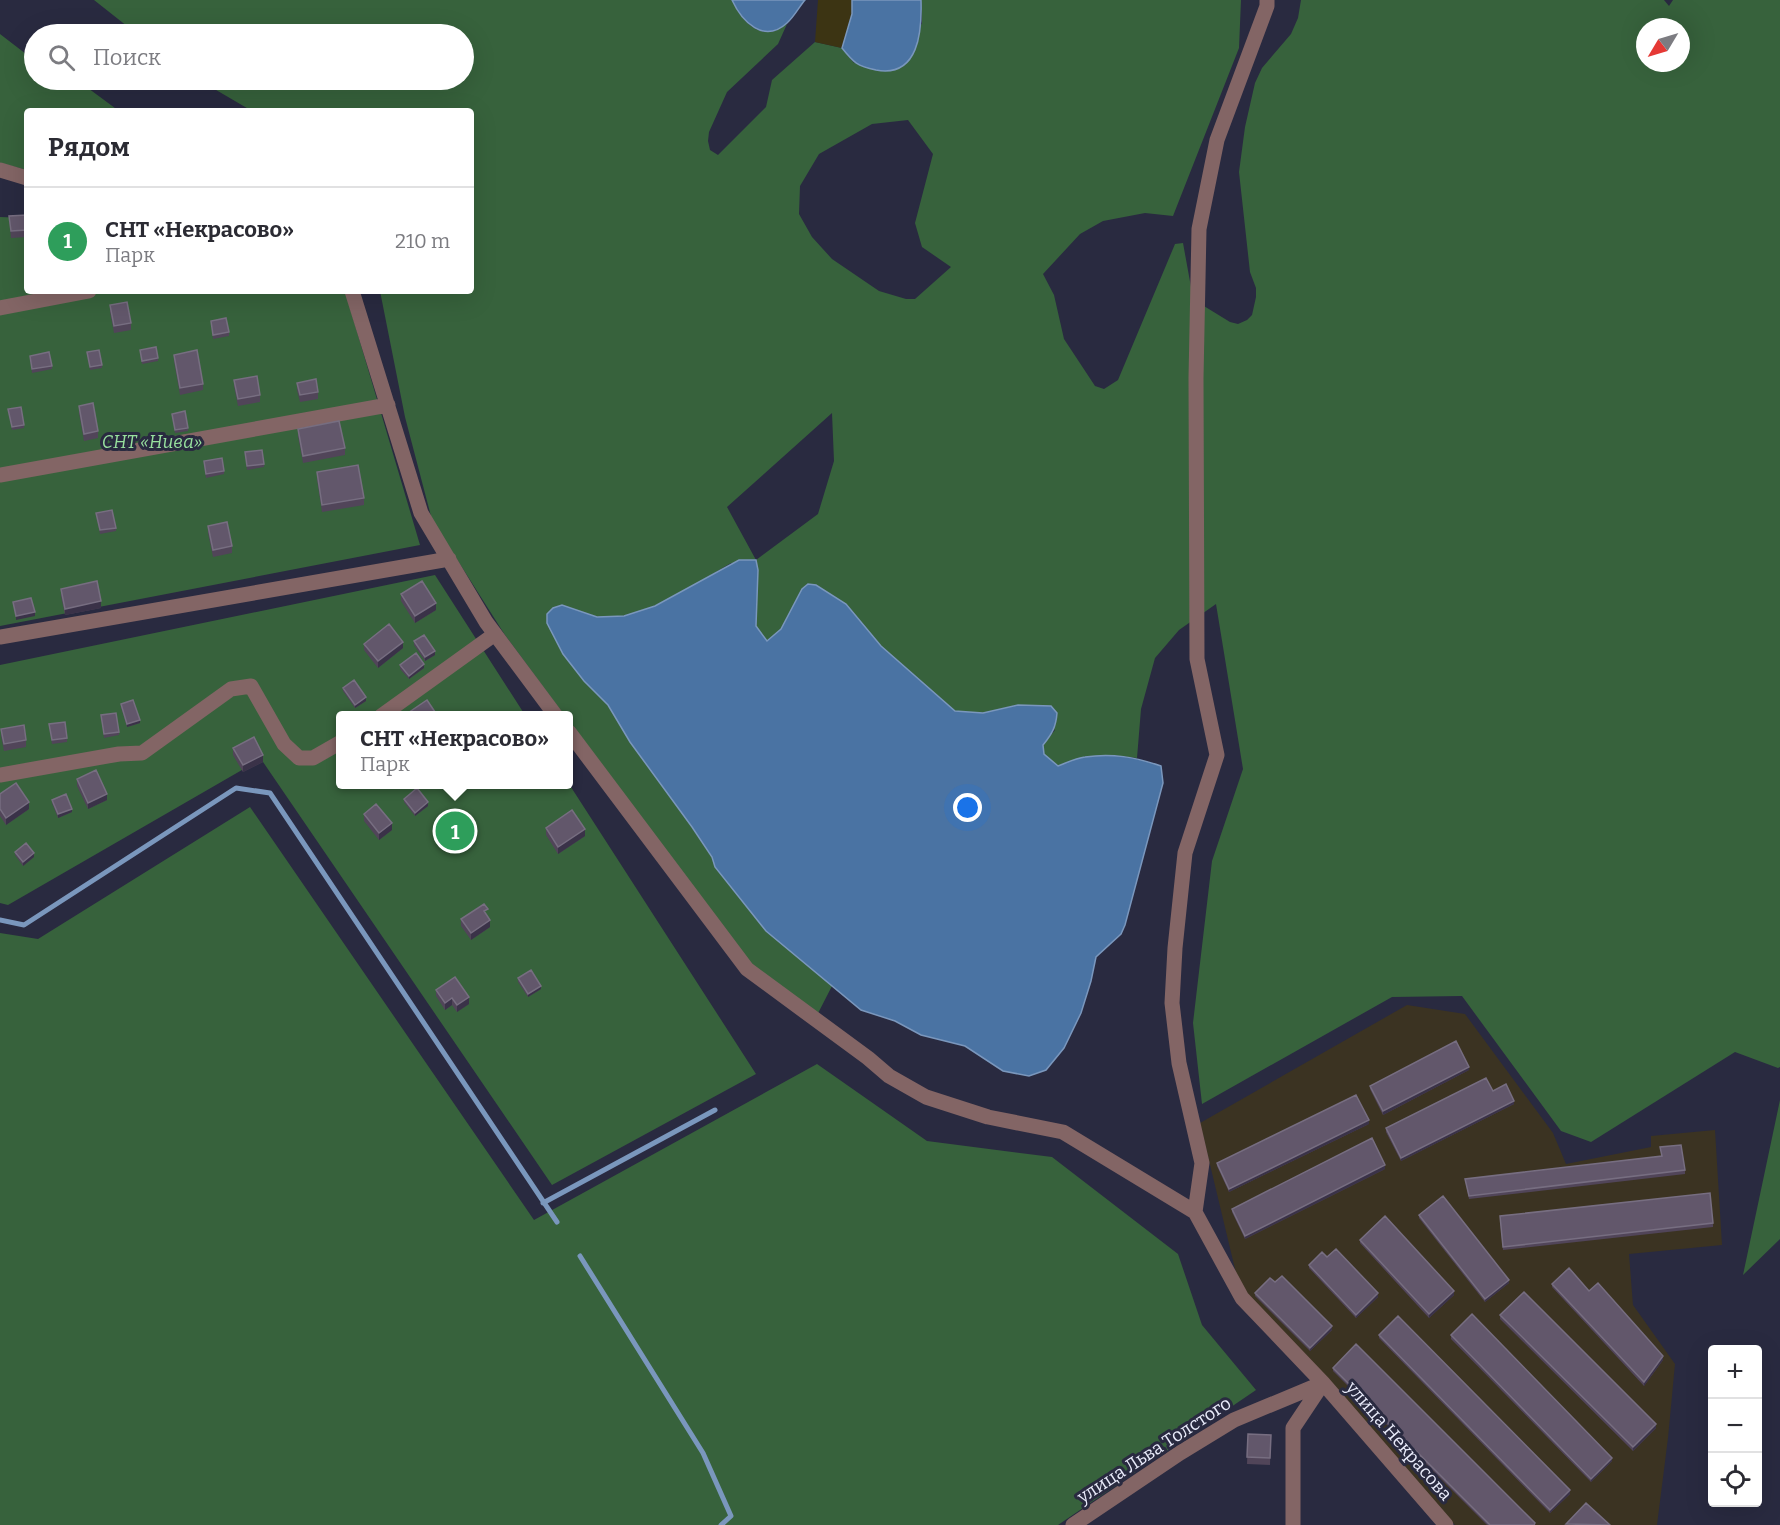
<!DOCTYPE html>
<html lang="ru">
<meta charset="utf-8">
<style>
body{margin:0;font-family:Bitter,serif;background:#f7f7f7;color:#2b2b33}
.controls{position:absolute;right:18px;bottom:18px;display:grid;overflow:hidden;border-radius:6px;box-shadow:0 6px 24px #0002}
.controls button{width:54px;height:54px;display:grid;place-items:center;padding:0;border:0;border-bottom:2px solid #e1e1e2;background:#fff;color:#2b2b33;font:30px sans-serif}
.compass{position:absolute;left:1636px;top:18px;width:54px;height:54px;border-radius:50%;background:#fff;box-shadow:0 6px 24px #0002;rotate:232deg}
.you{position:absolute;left:968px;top:808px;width:21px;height:21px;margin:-15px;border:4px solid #fff;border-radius:50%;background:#1a73e8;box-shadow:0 0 0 9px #1a73e833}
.badge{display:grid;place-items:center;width:39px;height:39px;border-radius:50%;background:#0b8043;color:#fff;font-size:20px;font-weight:700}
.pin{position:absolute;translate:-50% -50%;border:3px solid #fff;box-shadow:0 2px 6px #0006}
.popup{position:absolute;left:336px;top:711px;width:237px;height:78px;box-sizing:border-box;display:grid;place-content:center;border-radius:6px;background:#fff;filter:drop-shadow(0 2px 4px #0005);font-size:20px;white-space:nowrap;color:#7c7c81}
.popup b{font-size:22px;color:#2b2b33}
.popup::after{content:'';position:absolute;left:50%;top:100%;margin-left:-12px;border:12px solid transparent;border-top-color:#fff}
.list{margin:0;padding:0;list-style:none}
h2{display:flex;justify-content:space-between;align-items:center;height:78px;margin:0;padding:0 24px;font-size:26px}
h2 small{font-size:20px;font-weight:400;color:#7c7c81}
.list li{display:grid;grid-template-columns:39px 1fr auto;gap:18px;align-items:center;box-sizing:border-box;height:108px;padding:0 24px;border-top:2px solid #e1e1e2}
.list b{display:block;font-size:22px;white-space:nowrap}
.list p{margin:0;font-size:20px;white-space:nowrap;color:#7c7c81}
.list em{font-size:20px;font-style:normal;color:#7c7c81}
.icon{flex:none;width:33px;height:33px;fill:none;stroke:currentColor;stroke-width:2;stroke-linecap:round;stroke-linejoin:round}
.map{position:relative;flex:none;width:1780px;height:1525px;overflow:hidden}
.search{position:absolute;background:#fff;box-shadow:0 6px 24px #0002;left:24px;top:24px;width:450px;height:66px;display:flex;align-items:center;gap:15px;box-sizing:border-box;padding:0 21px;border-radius:33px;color:#7c7c81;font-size:22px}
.panel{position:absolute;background:#fff;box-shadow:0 6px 24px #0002;left:24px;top:108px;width:450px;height:186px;border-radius:6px}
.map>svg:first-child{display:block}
</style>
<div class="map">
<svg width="1780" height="1525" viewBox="0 0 1780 1525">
<rect width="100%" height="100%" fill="#292a40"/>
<path fill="#3b3322" d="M1407,1005L1465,1014L1553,1133L1566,1164L1651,1147V1136L1715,1130L1722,1245L1629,1254L1633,1305L1675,1364L1668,1438L1657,1525H1455L1242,1298L1200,1123Z"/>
<path fill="#37623c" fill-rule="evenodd" d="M94,0H732C739,15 751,33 770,32C776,32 782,26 787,24L778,44L727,92L709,132L708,141L710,150L718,155L766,107L772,80L815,42L842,48L854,63L922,24L921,0H1241L1239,48L1173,216L1145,213L1103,221L1080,234L1043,274L1054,295L1064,339L1095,386L1104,389L1118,380L1175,244L1183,243L1191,287L1199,303L1230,322L1238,324L1247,320L1252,315L1256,297V288L1250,272L1239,172L1245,127L1255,83L1262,68L1291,34L1298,18L1301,0H1664L1669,6L1673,0H1780V1067L1778,1068L1735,1052L1591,1142L1561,1131L1462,996L1392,997L1202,1104L1193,1023L1212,861L1243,769L1216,604L1179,630L1155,658L1141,709L1137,758L1110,755L1083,757L1058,766L1044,754L1043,745L1055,730L1017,705L983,713L955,711L881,646L846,604L802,589L781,629L767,641L756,626L758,570L731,563C693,585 643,622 598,617C586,616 573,609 562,605L584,681L608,705L630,742L692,827L712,857L715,867L766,931L832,986L813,1023L736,953L569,723V716L564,715L505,635L432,520L405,417L380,291H471V111H252L199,80H464V34H137ZM1645,27H1681V63H1645ZM908,120L933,154L915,223L922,247L951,267L915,299H906L879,291L832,259L812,237L799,214L800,186L819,154L872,124ZM832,413L834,461L818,514L756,560L727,507Z
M0,34L26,54L34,58V80H77L119,111H27V170L0,163Z
M0,217L27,218V291H345L420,545L0,626Z
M435,575L525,715L341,716V784H569L756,1074L552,1185L261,759L8,905L0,903V665Z
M250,807L534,1220L817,1064L927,1141L1052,1157L1178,1254L1202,1325L1256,1390L1058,1525H0V933L38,939Z
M1780,1100V1239L1743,1275Z"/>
<path fill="#3c3413" d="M818,0H852V14L842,48L815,42Z"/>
<path fill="#4a73a3" stroke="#7a97bd" stroke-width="1.5" d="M732,0H805C799,7 794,17 787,23C764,44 742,22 732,0Z
M852,0H921C922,31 919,78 876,70C857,66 854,63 842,48L852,14Z
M739,560H756L758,570L756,626L767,641L781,629L802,589L808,584L816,585L846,604L881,646L955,711L983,713L1018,705L1051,706L1057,713C1056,727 1052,734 1043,745L1044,754L1058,766C1066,763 1076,758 1085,757C1112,753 1135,757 1161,766L1163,783L1125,925L1121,934L1096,957L1091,981L1081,1013L1064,1048L1046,1070L1029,1076L1003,1071L965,1046L921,1035L895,1021L861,1010L766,931L715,867L712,857L692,827L630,742L608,705L584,681L563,654L547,623V614L553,608L562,605L597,617L624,616L655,606Z"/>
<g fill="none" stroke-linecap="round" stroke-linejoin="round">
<path stroke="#7a97bd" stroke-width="5" d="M0,920L24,925L236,788L270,793L557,1222
M543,1203L715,1110
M580,1256L703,1453L731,1516L721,1525"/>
<path stroke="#836565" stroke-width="15" d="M1267,0V6L1217,140L1199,229L1196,378L1197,659L1217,755L1185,853L1175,948L1172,1003L1179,1063L1202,1163L1195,1212L1242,1298L1323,1383L1446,1525
M0,170L27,178
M352,291L421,513L486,622L556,716
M0,308L89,291
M0,475L388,405
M0,637L449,559
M381,716L495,634
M569,732L747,969L868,1058L889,1076L926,1097L988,1117L1063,1132L1195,1212
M0,775L119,754L142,753L231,689L251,686L284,744L299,758H313L341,742
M1073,1525L1180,1453L1234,1420L1323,1383
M1293,1525V1428L1323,1383"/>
</g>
<path fill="#514559" d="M27,215V237L11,238L9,216Z
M110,305L131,323V330L114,333L110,312Z
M211,321L229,332V336L213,339Z
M140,350L158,358V361L142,364Z
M87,352L102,365V368L90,370Z
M174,355L203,384V390L180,395L174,361Z
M30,356L52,366V369L32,373Z
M234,380L260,395V402L238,406L234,386Z
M297,383L318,392V399L300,402L297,390Z
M79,406L98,431V438L84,441L79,413Z
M8,409L24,425V428L12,430Z
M172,414L188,428V431L175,433Z
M298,429L345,448V455L303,463L298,436Z
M245,452L264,464V467L247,470Z
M204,461L224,471V474L206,478Z
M317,472L364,498V505L322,512L317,479Z
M96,513L116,528V531L100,534Z
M208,526L232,546V553L213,557L208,533Z
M61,589L101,608L65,615L61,596Z
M401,594L436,610L415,623L401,601Z
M414,641L435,655L425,661L414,645Z
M364,644L403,648L378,668L364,650Z
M400,665L424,668L409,679L400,669Z
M343,688L366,701L355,708L343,691Z
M121,704L140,723L127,727L121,707Z
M101,715L119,732V735L104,738Z
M49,724L67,738V742L52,744Z
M1,729L26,740V747L4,751L1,736Z
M233,748L263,762L243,772L233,755Z
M77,779L107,800L88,809L77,786Z
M0,794L29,809L6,825L0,816Z
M404,799L428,806L415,816L404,802Z
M52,800L72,812L58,818L52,803Z
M364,814L392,830L379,840L364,821Z
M546,828L585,836L558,854L546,835Z
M15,852L34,857L23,866L15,855Z
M487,916L490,927L471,940L461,926V919Z
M518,978L541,989L528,997L518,982Z
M436,990L469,1004L457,1012L452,1005L445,1010L436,996Z
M1469,1070L1383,1115L1370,1089V1086Z
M1493,1091L1514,1104L1401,1161L1386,1132V1128Z
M1369,1124L1229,1192L1217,1166V1163Z
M1660,1147L1685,1170V1174L1469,1199L1465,1179L1662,1156Z
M1385,1169L1245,1239L1232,1212V1209Z
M1419,1215L1509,1283L1485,1302L1419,1218Z
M1500,1220L1713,1223V1227L1503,1250Z
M1360,1240L1454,1295L1429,1318L1360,1243Z
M1327,1257L1378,1297L1356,1318L1309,1268V1265Z
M1275,1282L1332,1330L1310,1351L1255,1296V1293Z
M1552,1284L1589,1291L1663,1360L1644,1386L1552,1287Z
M1500,1315L1656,1428L1633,1451L1500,1319Z
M1379,1335L1570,1494L1550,1513L1379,1338Z
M1451,1335L1612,1461L1591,1482L1451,1339Z
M1333,1368L1535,1525H1487L1333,1371Z
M1248,1434L1271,1435L1270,1465L1247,1464Z"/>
<path fill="#3a3248" d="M101,601V608L65,615V609Z
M436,603V610L415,623V616Z
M35,612V616L16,620V616Z
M403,642V648L378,668V661Z
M435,651V655L425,661V657Z
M424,664V668L409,679V676Z
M366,697V701L355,708V705Z
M140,720V723L127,727V724Z
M263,755V762L243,772V765Z
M107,794V800L88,809V803Z
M29,802V809L6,825V818Z
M428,802V806L415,816V813Z
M72,809V812L58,818V814Z
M392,823V830L379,840V833Z
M585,829V836L558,854V847Z
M34,853V857L23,866V862Z
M490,920V927L471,940V933Z
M541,986V989L528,997V994Z
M469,997V1004L457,1012V1005Z
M452,998V1005L445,1010V1003Z
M1469,1067V1070L1383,1115V1111Z
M1514,1101V1104L1401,1161V1158Z
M1369,1120V1124L1229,1192V1189Z
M1385,1165V1169L1245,1239V1236Z
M1509,1280V1283L1485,1302V1299Z
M1454,1291V1295L1429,1318V1314Z
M1378,1293V1297L1356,1318V1315Z
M1332,1326V1330L1310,1351V1348Z
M1663,1356V1360L1644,1386V1382Z
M1656,1424V1428L1633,1451V1447Z
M1612,1458V1461L1591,1482V1479Z
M1570,1490V1494L1550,1513V1510Z"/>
<path fill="#62576b" stroke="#776e81" stroke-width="1.5" d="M27,215V230L11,231L9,216Z
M127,302L131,323L114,326L110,305Z
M226,318L229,332L213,335L211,321Z
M156,347L158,358L142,361L140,350Z
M99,350L102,365L90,367L87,352Z
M197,350L203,384L180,388L174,355Z
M49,352L52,366L32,369L30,356Z
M257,376L260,395L238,399L234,380Z
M316,379L318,392L300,395L297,383Z
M93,403L98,431L84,434L79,406Z
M21,407L24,425L12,427L8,409Z
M185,411L188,428L175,430L172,414Z
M339,421L345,448L303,456L298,429Z
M262,450L264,464L247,466L245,452Z
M222,458L224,471L206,474L204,461Z
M358,465L364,498L322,505L317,472Z
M112,510L116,528L100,530L96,513Z
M227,522L232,546L213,550L208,526Z
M97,581L101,601L65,609L61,589Z
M422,581L436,603L415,616L401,594Z
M31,598L35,612L16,616L13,602Z
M389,624L403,642L378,661L364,644Z
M424,635L435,651L425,657L414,641Z
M416,653L424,664L409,676L400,665Z
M354,680L366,697L355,705L343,688Z
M133,700L140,720L127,724L121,704Z
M427,700L437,715L436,716H410L408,713Z
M116,713L119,732L104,734L101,715Z
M65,722L67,738L52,740L49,724Z
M24,725L26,740L4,744L1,729Z
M254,737L263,755L243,765L233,748Z
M96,770L107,794L88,803L77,779Z
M16,783L29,802L6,818L0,809V794Z
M417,788L428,802L415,813L404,799Z
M66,794L72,809L58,814L52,800Z
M376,804L392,823L379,833L364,814Z
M572,810L585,829L558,847L546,828Z
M26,843L34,853L23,862L15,852Z
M484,904L488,909L484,911L490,920L471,933L461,919Z
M531,970L541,986L528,994L518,978Z
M455,977L469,997L457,1005L452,998L445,1003L436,990Z
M1456,1041L1469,1067L1383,1111L1370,1086Z
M1486,1078L1493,1091L1506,1084L1514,1101L1401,1158L1386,1128Z
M1356,1095L1369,1120L1229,1189L1217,1163Z
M1372,1138L1385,1165L1245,1236L1232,1209Z
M1681,1145L1685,1170L1469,1196L1465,1179L1662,1156L1660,1147Z
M1710,1193L1713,1223L1503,1247L1500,1216Z
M1443,1196L1509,1280L1485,1299L1419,1215Z
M1385,1216L1454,1291L1429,1314L1360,1240Z
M1336,1249L1378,1293L1356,1315L1309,1265L1322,1252L1327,1257Z
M1569,1268L1589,1291L1598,1283L1663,1356L1644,1382L1552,1284Z
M1282,1276L1332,1326L1310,1348L1255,1293L1270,1278L1275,1282Z
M1524,1292L1656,1424L1633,1447L1500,1315Z
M1472,1314L1612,1458L1591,1479L1451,1335Z
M1398,1316L1570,1490L1550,1510L1379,1335Z
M1356,1344L1535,1523L1534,1525H1490L1333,1368Z
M1248,1434L1271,1435L1270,1458L1247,1457Z
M1586,1503L1610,1525L1566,1524Z"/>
<g text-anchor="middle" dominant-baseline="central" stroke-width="6" stroke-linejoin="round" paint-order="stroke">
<g font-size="18" font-style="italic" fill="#98e19e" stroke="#292a40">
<text x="152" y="442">СНТ «Нива»</text>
</g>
<g font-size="18" fill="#eaecfb" stroke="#292a40">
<text transform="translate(1399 1441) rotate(49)">улица Некрасова</text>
<text transform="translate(1154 1450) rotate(-33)">улица Льва Толстого</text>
</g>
</g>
</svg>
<div class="controls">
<button>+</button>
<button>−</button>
<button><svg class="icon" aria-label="locate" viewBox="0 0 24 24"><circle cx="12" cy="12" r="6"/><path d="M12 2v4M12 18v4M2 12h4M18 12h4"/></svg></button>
</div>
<svg class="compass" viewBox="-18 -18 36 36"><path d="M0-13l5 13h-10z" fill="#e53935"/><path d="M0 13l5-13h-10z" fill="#7c7c81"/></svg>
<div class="you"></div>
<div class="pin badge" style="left:455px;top:831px;background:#2e9e5b">1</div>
<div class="popup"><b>СНТ «Некрасово»</b>Парк</div>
<div class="search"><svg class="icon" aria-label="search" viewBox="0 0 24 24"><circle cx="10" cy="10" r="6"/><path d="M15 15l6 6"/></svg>Поиск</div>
<section class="panel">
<h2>Рядом<small></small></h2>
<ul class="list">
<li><span class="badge" style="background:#2e9e5b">1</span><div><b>СНТ «Некрасово»</b><p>Парк</p></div><em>210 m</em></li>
</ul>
</section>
</div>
